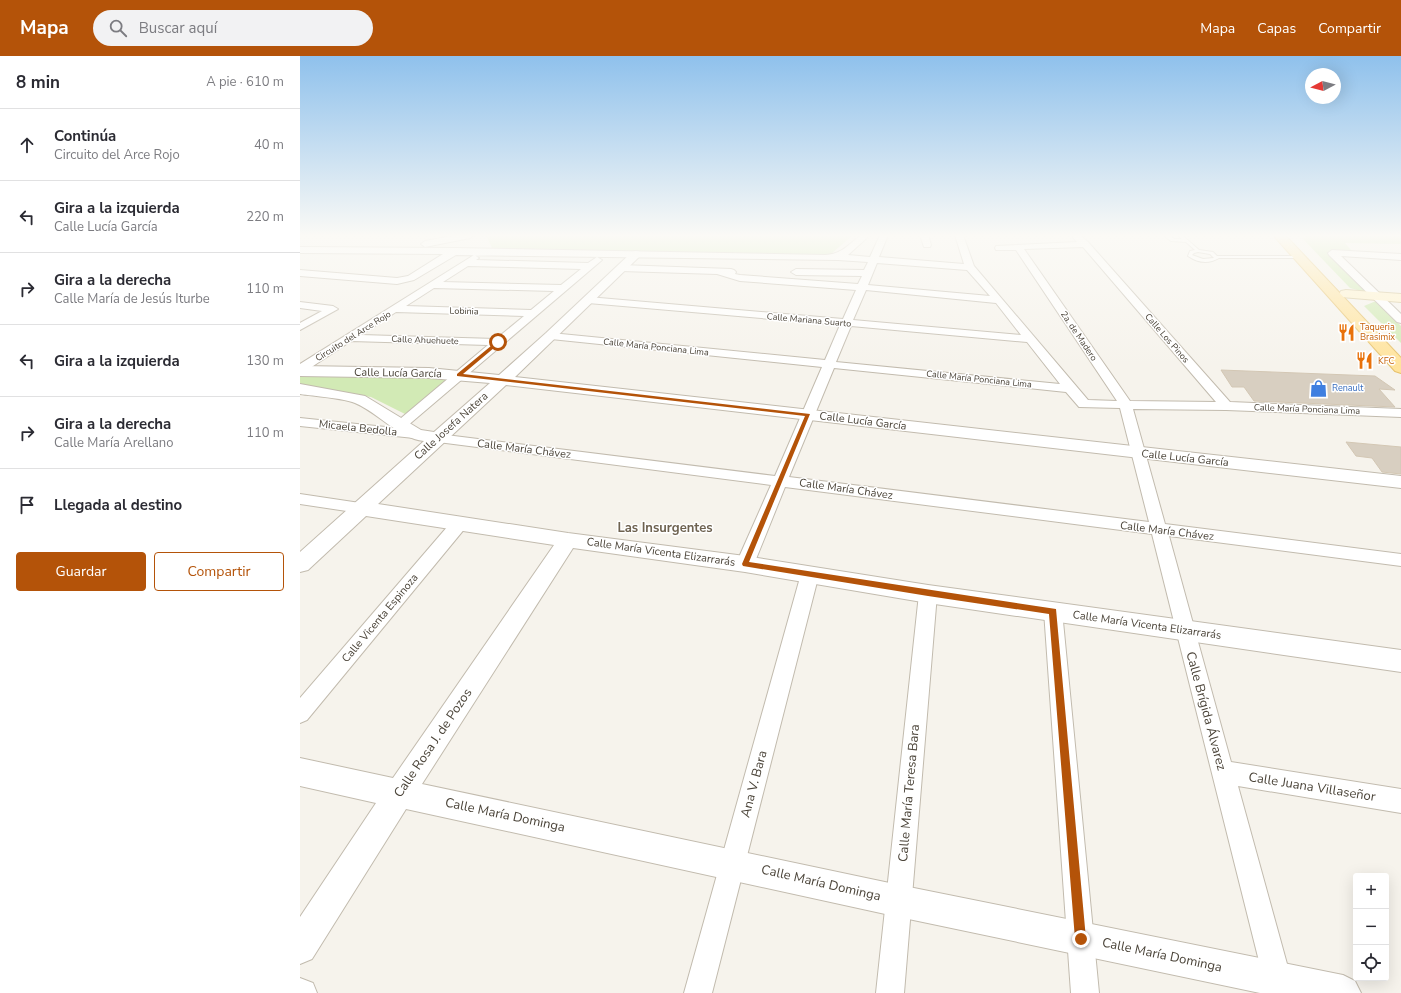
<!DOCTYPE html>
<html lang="es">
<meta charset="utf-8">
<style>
body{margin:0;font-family:"Nunito Sans",sans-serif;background:#f2f2f3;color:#2b2b33}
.controls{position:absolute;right:12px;bottom:12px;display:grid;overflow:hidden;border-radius:4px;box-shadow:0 4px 16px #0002}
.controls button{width:36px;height:36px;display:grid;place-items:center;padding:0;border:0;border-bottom:1px solid #e1e1e2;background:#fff;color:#2b2b33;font:20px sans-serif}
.compass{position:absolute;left:1005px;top:12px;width:36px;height:36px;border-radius:50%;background:#fff;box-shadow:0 4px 16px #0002;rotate:263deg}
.stop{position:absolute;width:12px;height:12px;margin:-9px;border:3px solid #b45309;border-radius:50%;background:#fff}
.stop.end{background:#b45309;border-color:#fff;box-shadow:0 1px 4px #0008}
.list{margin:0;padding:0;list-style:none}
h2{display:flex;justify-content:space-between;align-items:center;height:52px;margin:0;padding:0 16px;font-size:17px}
h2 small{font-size:13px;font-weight:400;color:#7c7c81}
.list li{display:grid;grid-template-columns:26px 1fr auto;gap:12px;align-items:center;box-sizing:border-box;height:72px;padding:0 16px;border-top:1px solid #e1e1e2}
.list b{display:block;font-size:15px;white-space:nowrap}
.list p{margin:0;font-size:13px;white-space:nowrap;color:#7c7c81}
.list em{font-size:13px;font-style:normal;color:#7c7c81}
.actions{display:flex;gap:8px;padding:12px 16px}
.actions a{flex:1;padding:9px 0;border:1px solid #b45309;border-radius:4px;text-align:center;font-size:14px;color:#b45309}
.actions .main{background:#b45309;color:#fff}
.icon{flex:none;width:22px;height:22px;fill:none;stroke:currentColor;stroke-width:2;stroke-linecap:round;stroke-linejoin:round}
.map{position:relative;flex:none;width:1101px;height:937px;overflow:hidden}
header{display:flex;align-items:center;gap:24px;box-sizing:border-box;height:56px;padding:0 20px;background:#b45309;color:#fff}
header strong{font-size:19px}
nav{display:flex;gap:22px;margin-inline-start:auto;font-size:14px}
.search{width:280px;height:36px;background:#f2f2f3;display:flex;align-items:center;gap:10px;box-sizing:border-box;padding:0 14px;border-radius:22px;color:#7c7c81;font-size:15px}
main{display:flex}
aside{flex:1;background:#fff}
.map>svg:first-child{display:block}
</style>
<header>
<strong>Mapa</strong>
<div class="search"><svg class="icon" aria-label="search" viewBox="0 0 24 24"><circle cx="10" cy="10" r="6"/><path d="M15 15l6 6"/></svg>Buscar aquí</div>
<nav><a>Mapa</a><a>Capas</a><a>Compartir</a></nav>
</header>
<main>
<aside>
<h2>8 min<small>A pie · 610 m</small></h2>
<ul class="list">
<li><svg class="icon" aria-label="ahead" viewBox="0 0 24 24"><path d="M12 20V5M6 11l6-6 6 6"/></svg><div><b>Continúa</b><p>Circuito del Arce Rojo</p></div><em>40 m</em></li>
<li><svg class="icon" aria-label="left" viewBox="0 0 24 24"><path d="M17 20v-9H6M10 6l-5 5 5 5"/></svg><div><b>Gira a la izquierda</b><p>Calle Lucía García</p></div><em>220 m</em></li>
<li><svg class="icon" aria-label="right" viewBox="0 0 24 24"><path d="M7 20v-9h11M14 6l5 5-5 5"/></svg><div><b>Gira a la derecha</b><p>Calle María de Jesús Iturbe</p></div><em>110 m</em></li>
<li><svg class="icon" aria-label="left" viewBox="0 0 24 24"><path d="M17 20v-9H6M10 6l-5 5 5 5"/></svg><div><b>Gira a la izquierda</b></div><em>130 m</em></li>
<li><svg class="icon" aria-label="right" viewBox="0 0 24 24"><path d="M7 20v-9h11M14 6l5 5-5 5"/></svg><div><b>Gira a la derecha</b><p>Calle María Arellano</p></div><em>110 m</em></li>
<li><svg class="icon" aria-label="arrive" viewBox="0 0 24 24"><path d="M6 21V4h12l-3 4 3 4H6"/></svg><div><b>Llegada al destino</b></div></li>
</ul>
<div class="actions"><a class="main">Guardar</a><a>Compartir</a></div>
</aside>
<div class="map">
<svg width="1101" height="937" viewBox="0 0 1101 937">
<rect width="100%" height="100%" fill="#f6f3ec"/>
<path fill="#d2eab5" d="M186,179H553L531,198L520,199L193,194Z
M1006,179H1101V188L1045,187L1057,201L1040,200L1068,237L1050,232L1002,182L1008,181Z
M1076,245L1101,270V287L1064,250Z
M0,318L104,321L149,324L105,358L71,341L0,331Z"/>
<path fill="#d8cfc1" stroke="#d3c7b4" d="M921,314L1075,320L1095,334L1079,333L1095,351L954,345L944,331H932Z
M1046,386L1101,391V418L1082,416L1072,402L1056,400Z"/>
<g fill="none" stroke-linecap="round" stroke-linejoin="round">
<defs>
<path id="service" d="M863,179H868L874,183H882L878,179H882L899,194L913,196L917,200H999L1001,201L999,202H919C909,208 898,207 888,200L890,195L895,194L886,186L871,185ZM898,196L910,198L914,202L903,203L892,199L894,197Z"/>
<path id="minor" d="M157,179H174L170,182L125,191L121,188L125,185Z
M561,179H570L548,199L570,201L580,179H588L579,201L664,208L655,179H663L674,210L788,344L817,345L716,194H696L695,192L696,190L777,186L771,179H780L788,186L930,346L1101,353V361L926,354L833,353L865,468L1101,498V510L869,480L931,706L1101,733V757L938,730L995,937H967L852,478L485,431L454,508L451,513L445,514L439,513L436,508L471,429L138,386L133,385L131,382L133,379L138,378L475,420L522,311L251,283L245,280L251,277L525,304L540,269L288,247L283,244L288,241L543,263L556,234L440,225L417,218L321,215L316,212L321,209L431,213L434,214L436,216L435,218L440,219L558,228L562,220L496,219L491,216L496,213L564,214L568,206L538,204L156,199L114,224L97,228L0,220V214L97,222L108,220L143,198L0,197V191L155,192L525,199C542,198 548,189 561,179ZM783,191L916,346L830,345L724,193ZM577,207L667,214L690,240L568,229ZM566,234L696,247L721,279L553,264ZM551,270L727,286L760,328L536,306ZM534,312L766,336L779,351L820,352L849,466L489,421Z
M620,179H628L631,189L630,191H624Z
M1032,194L1101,198V204L1041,200L1101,258V267L1097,266L1029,199L1028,197Z
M174,199L179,202L176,204L288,207L297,201L302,204L106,371H96L94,368L188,289L51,285L4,316L0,317V308ZM168,210L281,213L261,229L143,226ZM134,232L254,235L231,254L106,250ZM96,256L224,260L196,283L61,279Z
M0,246L33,250L38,253L0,274V267L22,255L0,252Z
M0,362L114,374L119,375L121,378L119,381L114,382L0,370Z
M0,438L60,447L66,448L68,452L66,456L60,457L0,448Z
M160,461L166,463L168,467L166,471L7,664L0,667V642L154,463Z
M510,511L516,513L519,518L412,937H384L501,518L504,513Z
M628,531L634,533L637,538L604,937H576L619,538L622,533Z
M753,548L759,550L762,555L799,937H771L744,555L747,550Z
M0,922L13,927L17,937H0Z"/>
<path id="tertiary" d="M336,195L340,196L342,198L340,200L215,321L1101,420V432L206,329L78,448L268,477L445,500L628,529L1101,594V616L628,547L445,516L273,492L122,728L599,829L1043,919L1055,925L1061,937H960L599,861L106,753L12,903L0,908V861L76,747L0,730V702L93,722L254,489L66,460L8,514L0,516V496L124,385C98,382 79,357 55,347C42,342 14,340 0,338V328L65,340L121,374L134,376L190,327L129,322L0,320V310L129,312L199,319L246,277L332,196Z"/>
<path id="secondary" d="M1046,234L1101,238V246L1041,241L1039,238L1041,235Z"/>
<path id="primary" d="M973,179H985L1101,302V317L1095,315Z"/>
</defs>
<use href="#service" stroke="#c2bbae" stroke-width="2"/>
<use href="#minor" stroke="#c2bbae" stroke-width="2"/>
<use href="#tertiary" stroke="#c2bbae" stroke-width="2"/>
<use href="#secondary" stroke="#d6c79b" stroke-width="2"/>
<use href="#primary" stroke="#e6c16a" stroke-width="2"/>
<use href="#service" fill="#fff" fill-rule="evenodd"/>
<use href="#minor" fill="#fff" fill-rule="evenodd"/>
<use href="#tertiary" fill="#fff" fill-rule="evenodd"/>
<use href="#secondary" fill="#fff3cd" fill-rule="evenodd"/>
<use href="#primary" fill="#ffe39c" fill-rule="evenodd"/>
</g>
<linearGradient id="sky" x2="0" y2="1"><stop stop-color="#8fc1ec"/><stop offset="0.58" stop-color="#fbfaf6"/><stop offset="1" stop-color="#fbfaf6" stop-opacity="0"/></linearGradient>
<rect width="1101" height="310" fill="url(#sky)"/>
<path fill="#b45309" d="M197,285L201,286L163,318L510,358L449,506L756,553L786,883L784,887L781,888L777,887L775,883L749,558L628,540L443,510L442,508L505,360L157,320V318Z"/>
<defs>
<symbol id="restaurant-bare" viewBox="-9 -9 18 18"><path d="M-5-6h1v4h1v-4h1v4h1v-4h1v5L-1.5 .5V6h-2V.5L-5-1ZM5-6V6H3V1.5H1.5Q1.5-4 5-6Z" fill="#e8710a" stroke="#fff" stroke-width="2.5" paint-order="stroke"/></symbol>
<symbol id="shop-bare" viewBox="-9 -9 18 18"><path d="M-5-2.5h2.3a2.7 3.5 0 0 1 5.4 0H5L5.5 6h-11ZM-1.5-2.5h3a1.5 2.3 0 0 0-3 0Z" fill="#3f7fe0" stroke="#fff" stroke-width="2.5" paint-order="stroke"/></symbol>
</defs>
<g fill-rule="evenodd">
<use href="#restaurant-bare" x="1034" y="264" width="25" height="25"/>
<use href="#restaurant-bare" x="1052" y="292" width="25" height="25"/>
<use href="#shop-bare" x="1006" y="320" width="25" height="25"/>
</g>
<g text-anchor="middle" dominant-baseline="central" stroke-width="3" stroke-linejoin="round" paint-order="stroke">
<g font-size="9" fill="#4b4439" stroke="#fff">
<text transform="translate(164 255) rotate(2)">Lobinia</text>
<text transform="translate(509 264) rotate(5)">Calle Mariana Suarto</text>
<text transform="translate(53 280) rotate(-32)">Circuito del Arce Rojo</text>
<text transform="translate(779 280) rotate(56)">2a. de Madero</text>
<text transform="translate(867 282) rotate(49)">Calle Los Pinos</text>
<text transform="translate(125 284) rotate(2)">Calle Ahuehuete</text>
<text transform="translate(356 291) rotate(6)">Calle María Ponciana Lima</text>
<text transform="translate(679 323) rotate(6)">Calle María Ponciana Lima</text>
<text transform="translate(1007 353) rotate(2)">Calle María Ponciana Lima</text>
</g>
<g font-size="9" fill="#c56008" stroke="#fff" text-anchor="start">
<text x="1060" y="271">Taqueria<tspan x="1060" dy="10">Brasimix</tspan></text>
<text x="1078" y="305">KFC</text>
</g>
<g font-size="9" fill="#366cbe" stroke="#fff" text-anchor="start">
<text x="1032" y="332">Renault</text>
</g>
<g font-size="11" fill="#4b4439" stroke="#fff">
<text transform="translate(98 317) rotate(1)">Calle Lucía García</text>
<text transform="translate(563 365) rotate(7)">Calle Lucía García</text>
<text transform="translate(151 370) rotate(-42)">Calle Josefa Natera</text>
<text transform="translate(58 372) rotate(6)">Micaela Bedolla</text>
<text transform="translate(224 393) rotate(7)">Calle María Chávez</text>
<text transform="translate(885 402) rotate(6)">Calle Lucía García</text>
<text transform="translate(546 433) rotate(8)">Calle María Chávez</text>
<text transform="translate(867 475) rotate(7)">Calle María Chávez</text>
<text transform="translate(361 496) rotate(8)">Calle María Vicenta Elizarrarás</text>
<text transform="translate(80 562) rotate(-50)">Calle Vicenta Espinoza</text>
<text transform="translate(847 569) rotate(8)">Calle María Vicenta Elizarrarás</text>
</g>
<g font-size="13" font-weight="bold" fill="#6e6250" stroke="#fff">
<text x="365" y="472">Las Insurgentes</text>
</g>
<g font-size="13" fill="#4b4439" stroke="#fff">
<text transform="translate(906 655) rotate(75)">Calle Brígida Álvarez</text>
<text transform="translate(133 687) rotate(-56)">Calle Rosa J. de Pozos</text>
<text transform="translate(454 728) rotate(-75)">Ana V. Bara</text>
<text transform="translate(1012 731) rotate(9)">Calle Juana Villaseñor</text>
<text transform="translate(609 737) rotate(-85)">Calle María Teresa Bara</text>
<text transform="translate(205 759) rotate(12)">Calle María Dominga</text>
<text transform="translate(521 827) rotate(13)">Calle María Dominga</text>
<text transform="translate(862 899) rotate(12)">Calle María Dominga</text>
</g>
</g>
</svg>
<div class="controls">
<button>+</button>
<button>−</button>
<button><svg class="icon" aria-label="locate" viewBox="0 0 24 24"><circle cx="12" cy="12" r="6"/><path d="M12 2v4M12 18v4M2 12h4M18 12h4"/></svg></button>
</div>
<svg class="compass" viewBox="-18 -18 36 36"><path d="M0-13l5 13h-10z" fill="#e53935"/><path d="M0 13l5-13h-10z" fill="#7c7c81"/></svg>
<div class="stop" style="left:198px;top:286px"></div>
<div class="stop end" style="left:781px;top:883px"></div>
</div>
</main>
